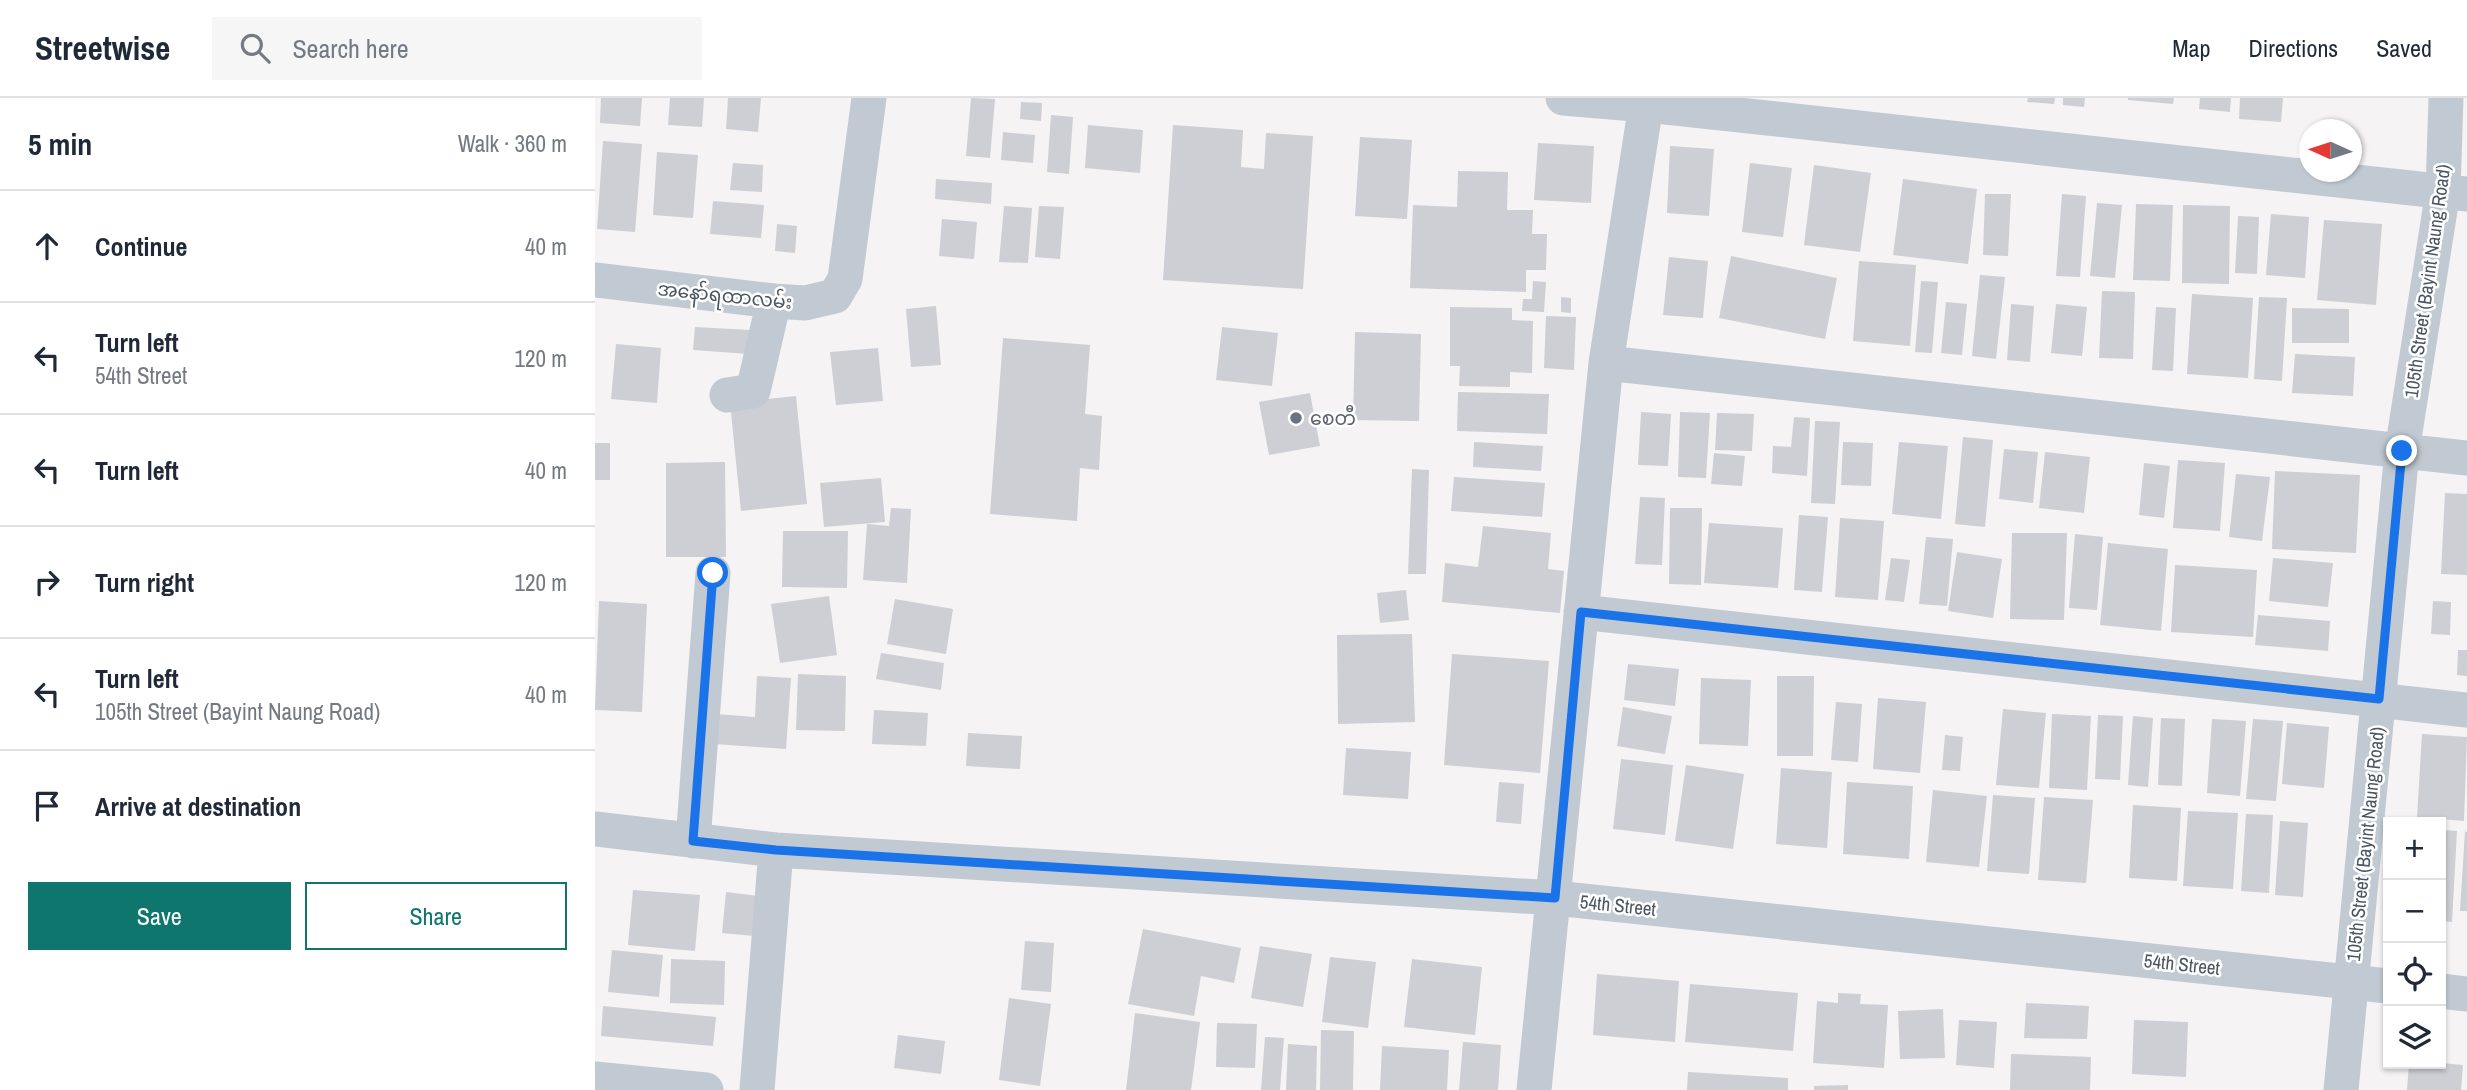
<!DOCTYPE html>
<meta charset="utf-8">
<style>
body{margin:0;font-family:"Archivo Narrow","Noto Sans Myanmar",sans-serif;background:#f6f6f7;color:#1f2937}
.controls{position:absolute;right:21px;bottom:21px;display:grid;overflow:hidden;border-radius:0px;box-shadow:0 2px 5px #0004}
.controls button{width:63px;height:63px;display:grid;place-items:center;padding:0;border:0;border-bottom:2px solid #e0e1e3;background:#fff;color:#1f2937;font:35px sans-serif}
.compass{position:absolute;left:1704px;top:21px;width:63px;height:63px;border-radius:50%;background:#fff;box-shadow:0 2px 5px #0004;rotate:273deg}
.stop{position:absolute;width:21px;height:21px;margin:-16px;border:5px solid #1a73e8;border-radius:50%;background:#fff}
.stop.end{background:#1a73e8;border-color:#fff;box-shadow:0 2px 7px #0008}
.list{margin:0;padding:0;list-style:none}
h2{display:flex;justify-content:space-between;align-items:center;height:91px;margin:0;padding:0 28px;font-size:30px}
h2 small{font-size:23px;font-weight:400;color:#747a83}
.list li{display:grid;grid-template-columns:46px 1fr auto;gap:21px;align-items:center;box-sizing:border-box;height:112px;padding:0 28px;border-top:2px solid #e0e1e3}
.list b{display:block;font-size:26px;white-space:nowrap}
.list p{margin:0;font-size:23px;white-space:nowrap;color:#747a83}
.list em{font-size:23px;font-style:normal;color:#747a83}
.actions{display:flex;gap:14px;padding:21px 28px}
.actions a{flex:1;padding:16px 0;border:2px solid #0f766e;border-radius:0px;text-align:center;font-size:24px;color:#0f766e}
.actions .main{background:#0f766e;color:#fff}
.icon{flex:none;width:38px;height:38px;fill:none;stroke:currentColor;stroke-width:2;stroke-linecap:round;stroke-linejoin:round}
.map{position:relative;flex:none;width:1872px;height:992px;overflow:hidden}
header{display:flex;align-items:center;gap:42px;box-sizing:border-box;height:98px;padding:0 35px;background:#fff;border-bottom:2px solid #e0e1e3}
header strong{font-size:33px}
nav{display:flex;gap:38px;margin-inline-start:auto;font-size:24px}
.search{width:490px;height:63px;background:#f6f6f7;display:flex;align-items:center;gap:18px;box-sizing:border-box;padding:0 24px;border-radius:0px;color:#747a83;font-size:26px}
main{display:flex}
aside{flex:1;background:#fff}
.map>svg:first-child{display:block}
</style>
<header>
<strong>Streetwise</strong>
<div class="search"><svg class="icon" aria-label="search" viewBox="0 0 24 24"><circle cx="10" cy="10" r="6"/><path d="M15 15l6 6"/></svg>Search here</div>
<nav><a>Map</a><a>Directions</a><a>Saved</a></nav>
</header>
<main>
<aside>
<h2>5 min<small>Walk · 360 m</small></h2>
<ul class="list">
<li><svg class="icon" aria-label="ahead" viewBox="0 0 24 24"><path d="M12 20V5M6 11l6-6 6 6"/></svg><div><b>Continue</b></div><em>40 m</em></li>
<li><svg class="icon" aria-label="left" viewBox="0 0 24 24"><path d="M17 20v-9H6M10 6l-5 5 5 5"/></svg><div><b>Turn left</b><p>54th Street</p></div><em>120 m</em></li>
<li><svg class="icon" aria-label="left" viewBox="0 0 24 24"><path d="M17 20v-9H6M10 6l-5 5 5 5"/></svg><div><b>Turn left</b></div><em>40 m</em></li>
<li><svg class="icon" aria-label="right" viewBox="0 0 24 24"><path d="M7 20v-9h11M14 6l5 5-5 5"/></svg><div><b>Turn right</b></div><em>120 m</em></li>
<li><svg class="icon" aria-label="left" viewBox="0 0 24 24"><path d="M17 20v-9H6M10 6l-5 5 5 5"/></svg><div><b>Turn left</b><p>105th Street (Bayint Naung Road)</p></div><em>40 m</em></li>
<li><svg class="icon" aria-label="arrive" viewBox="0 0 24 24"><path d="M6 21V4h12l-3 4 3 4H6"/></svg><div><b>Arrive at destination</b></div></li>
</ul>
<div class="actions"><a class="main">Save</a><a>Share</a></div>
</aside>
<div class="map">
<svg width="1872" height="992" viewBox="0 0 1872 992">
<rect width="100%" height="100%" fill="#f5f3f3"/>
<path fill="#cdcfd5" d="M6,0H47L45,28L5,25Z
M75,0H109L107,29L73,27Z
M133,0H166L163,34L131,31Z
M376,0L400,1L395,60L371,58Z
M1433,0H1460L1459,6L1432,4Z
M1468,0H1490L1489,9L1468,7Z
M1533,0H1579L1578,6L1533,2Z
M1605,0H1636L1635,14L1604,11Z
M1645,0H1688L1686,24L1644,21Z
M426,4L447,5L446,23L425,21Z
M456,17L478,19L474,76L452,74Z
M493,27L548,32L545,75L490,70Z
M578,27L648,32L646,69L669,71L671,35L718,38L708,191L568,182Z
M408,34L440,37L438,65L406,62Z
M765,39L817,42L812,121L760,118Z
M8,43L47,46L40,134L2,131Z
M943,45L999,48L996,105L939,102Z
M1075,48L1119,51L1114,118L1072,115Z
M62,54L103,57L98,120L58,117Z
M138,65L168,67L167,94L135,92Z
M1155,65L1197,70L1188,139L1147,134Z
M1219,67L1276,75L1265,154L1209,147Z
M863,73L913,74L912,112H938L937,136H952L951,172H931V194L815,190L818,107L862,109Z
M341,81L397,85L396,106L340,101Z
M1308,81L1382,91L1373,166L1298,157Z
M1390,96H1416L1413,158L1388,157Z
M1467,96L1491,98L1485,179L1461,178Z
M118,103L169,107L166,140L115,136Z
M1502,105L1527,107L1520,180L1495,178Z
M1541,106L1578,107L1575,183L1538,182Z
M1588,107L1635,108L1634,186L1587,185Z
M409,108L437,110L433,165L404,164Z
M444,108L469,109L465,161L440,159Z
M1676,116L1714,119L1710,180L1671,177Z
M1643,118L1664,119L1662,176L1640,175Z
M347,121L382,124L379,161L344,158Z
M1729,122L1787,126L1781,207L1722,202Z
M182,126L202,128L200,155L180,153Z
M1136,158L1242,180L1230,241L1124,220Z
M1074,159L1113,163L1108,220L1068,217Z
M1264,163L1321,167L1315,248L1258,243Z
M1385,177L1410,179L1401,261L1377,258Z
M938,183L951,184L949,214L927,213L928,201H937Z
M1326,183L1343,184L1337,255L1320,254Z
M1507,193L1540,194L1538,261L1504,260Z
M1597,196L1658,200L1653,280L1592,276Z
M966,199L976,200V215L966,214Z
M1664,199L1692,200L1687,283L1659,281Z
M1351,204L1372,206L1367,257L1346,255Z
M1416,206L1439,208L1435,264L1412,262Z
M1461,206L1492,209L1487,258L1456,255Z
M341,208L346,267L316,269L311,211Z
M855,209L917,210V222L938,223L937,275L915,274V289L864,288L865,268H855Z
M1561,209L1581,210L1578,273L1557,272Z
M1697,210L1754,211V245H1697Z
M951,218L981,219L979,272L949,270Z
M100,229L156,232L154,256L98,252Z
M627,229L683,235L677,288L621,282Z
M760,234L826,236L824,323L758,322Z
M408,240L495,247L490,316L507,318L504,372L485,370L482,423L395,416Z
M21,246L66,250L62,305L16,301Z
M283,250L288,303L241,307L235,254Z
M1700,256L1760,259L1758,298L1697,295Z
M863,294L954,296L952,336L862,333Z
M715,295L725,348L674,357L664,304Z
M201,298L212,406L146,413L135,305Z
M1046,314L1076,316L1073,368L1043,367Z
M1085,314L1115,315L1111,380L1083,379Z
M1122,315L1159,316L1157,353L1120,352Z
M1199,319L1215,320L1212,378L1177,375L1178,348L1196,349Z
M1220,323L1245,324L1240,406L1216,405Z
M1368,339L1398,342L1390,429L1360,426Z
M879,344L948,348L946,373L878,369Z
M1248,344L1278,345L1276,388L1246,387Z
M1304,344L1353,348L1346,421L1297,416Z
M0,345H15V382H0Z
M1409,351L1443,354L1438,405L1404,401Z
M1450,354L1495,359L1489,415L1444,410Z
M1119,355L1150,358L1147,388L1116,386Z
M1583,362L1630,365L1625,433L1578,430Z
M130,364L131,459H71V365Z
M1549,365L1575,368L1569,420L1544,417Z
M817,371L834,372L831,476H813Z
M1680,373L1765,377L1761,455L1677,451Z
M1641,376L1675,379L1667,443L1634,439Z
M859,379L950,385L947,419L856,413Z
M286,380L290,424L229,429L225,385Z
M1850,395L1872,396V477L1846,476Z
M1045,399L1070,400L1067,467L1040,466Z
M296,410L316,411L312,485L268,482L272,426L294,428Z
M1075,410H1107L1106,487L1074,486Z
M1204,417L1233,419L1227,494L1199,492Z
M1245,420L1289,423L1283,502L1240,499Z
M1114,425L1188,430L1183,490L1109,485Z
M888,428L956,435L953,471L969,473L965,515L847,504L850,465L883,469Z
M188,433H253L252,490L187,489Z
M1417,435H1472L1469,522L1415,521Z
M1480,436L1508,439L1502,512L1474,510Z
M1331,439L1358,441L1352,508L1324,506Z
M1513,445L1573,451L1566,533L1505,527Z
M1362,454L1407,461L1398,520L1353,513Z
M1296,460L1315,462L1309,504L1290,502Z
M1678,460L1738,465L1733,509L1674,503Z
M1580,467L1662,472L1658,539L1576,534Z
M811,492L814,522L785,525L782,495Z
M234,498L242,557L185,565L176,506Z
M300,501L358,511L351,556L292,546Z
M4,503L52,506L47,614L0,612Z
M1838,503L1856,504L1855,537L1836,536Z
M1663,517L1735,523L1733,553L1660,547Z
M817,536L820,624L743,626L742,537Z
M1863,552H1872V578L1862,577Z
M286,555L349,565L346,592L281,581Z
M857,556L954,563L945,675L849,667Z
M1033,566L1084,571L1080,608L1029,602Z
M203,576L251,578L250,633L201,632Z
M162,578L196,580L191,651L119,646L121,616L160,619Z
M1182,578H1219L1218,658H1182Z
M1106,580L1156,582L1153,648L1104,646Z
M1283,600L1331,604L1325,675L1278,671Z
M1241,604L1267,606L1263,664L1236,662Z
M1028,609L1077,618L1070,656L1022,648Z
M1408,611L1451,615L1444,690L1401,687Z
M279,612L333,615L331,648L277,646Z
M1457,616L1496,618L1492,692L1454,690Z
M1503,617L1528,618L1525,682L1500,681Z
M1538,618L1558,620L1553,689L1533,687Z
M1566,620L1590,621L1587,688L1563,687Z
M1617,621L1651,623L1645,698L1612,695Z
M1658,621L1688,623L1681,703L1651,701Z
M1692,625L1734,629L1729,690L1687,686Z
M373,635L427,638L425,671L371,668Z
M1827,636L1872,639L1869,723L1822,719Z
M1350,637L1368,639L1365,673L1347,672Z
M751,650L816,654L813,701L748,697Z
M1026,661L1078,667L1070,737L1018,731Z
M1091,667L1149,676L1138,751L1080,743Z
M1186,670L1237,674L1232,750L1181,746Z
M904,684L929,686L926,726L901,724Z
M1252,684L1318,688L1314,761L1248,756Z
M1338,692L1392,698L1384,769L1331,764Z
M1398,697L1440,700L1434,776L1392,773Z
M1449,699L1498,702L1491,785L1443,782Z
M1538,707L1586,710L1582,783L1534,780Z
M1593,713L1643,715L1638,791L1588,788Z
M1651,716L1678,717L1674,795L1646,793Z
M1685,723L1713,725L1708,799L1680,797Z
M1846,732L1862,733L1857,824L1846,823Z
M1870,733L1872,734V813H1865Z
M38,792L105,797L100,853L33,847Z
M131,794L163,798L159,838L127,835Z
M548,831L646,850L639,885L606,878L599,918L533,906Z
M430,843L459,845L456,894L426,892Z
M665,848L717,856L708,909L656,900Z
M17,852L68,857L64,899L13,894Z
M735,859L781,864L773,930L727,924Z
M76,861L130,863L129,907L75,905Z
M817,861L887,869L880,937L809,929Z
M1002,876L1084,883L1080,944L998,937Z
M1095,886L1203,895L1198,953L1090,944Z
M1243,895L1266,896L1265,906L1293,907L1289,970L1218,965L1222,903L1243,905Z
M414,900L456,906L445,988L404,982Z
M1431,905L1494,908L1492,941L1429,940Z
M8,908L121,919L118,948L6,938Z
M1348,911L1350,960L1305,961L1303,913Z
M540,915L605,924L596,992H531Z
M1364,922L1402,924L1399,970L1361,967Z
M1539,922L1593,924L1591,979L1537,976Z
M622,925L662,926L660,970L621,969Z
M726,932L759,933L758,992H725Z
M303,937L350,943L346,976L299,970Z
M670,939L689,940L685,992H666Z
M868,944L906,947L903,992H864Z
M693,946L722,948L721,992H691Z
M787,948L854,952L852,992H785Z
M1416,956L1496,959L1495,992H1415Z
M1846,965L1868,967L1866,992H1812L1814,966Z
M1093,974L1193,980V992H1092Z
M1253,987V992H1219V988Z"/>
<g fill="none" stroke-linecap="round" stroke-linejoin="round">
<path stroke="#c1cad2" stroke-width="35" d="M968,0L1052,7L1872,96
M0,182L179,203L210,205L240,198L250,181L274,0
M1011,265L1872,360
M132,297L158,293L179,203
M986,514L1872,612
M0,731L181,752L960,800L1793,888
M98,743L118,475
M1846,893L1872,896
M0,981L111,992
M162,992L181,752
M939,992L1011,265L1052,0
M1746,992L1807,353L1848,93L1851,0"/>
</g>
<g fill="none" stroke-linecap="round" stroke-linejoin="round">
<path stroke="#1a73e8" stroke-width="9" d="M118,475L98,743L181,752L960,800L986,514L1784,601L1807,353"/>
</g>
<circle fill="#6b7280" stroke="#fff" stroke-width="2.5" cx="701" cy="320" r="7"/>
<g text-anchor="middle" dominant-baseline="central" stroke-width="5" stroke-linejoin="round" paint-order="stroke">
<g font-size="19" fill="#4a5661" stroke="#fff">
<text transform="translate(1832 183) rotate(-82)">105th Street (Bayint Naung Road)</text>
<text transform="translate(130 197) rotate(6)">အနော်ရထာလမ်း</text>
<text transform="translate(1770 746) rotate(-84)">105th Street (Bayint Naung Road)</text>
<text transform="translate(1023 807) rotate(6)">54th Street</text>
<text transform="translate(1587 866) rotate(6)">54th Street</text>
</g>
<g font-size="19" fill="#5b616d" stroke="#fff" text-anchor="start">
<text x="715" y="320">စေတီ</text>
</g>
</g>
</svg>
<div class="controls">
<button>+</button>
<button>−</button>
<button><svg class="icon" aria-label="locate" viewBox="0 0 24 24"><circle cx="12" cy="12" r="6"/><path d="M12 2v4M12 18v4M2 12h4M18 12h4"/></svg></button>
<button><svg class="icon" aria-label="layers" viewBox="0 0 24 24"><path d="M12 4l9 5-9 5-9-5zM3 14l9 5 9-5"/></svg></button>
</div>
<svg class="compass" viewBox="-18 -18 36 36"><path d="M0-13l5 13h-10z" fill="#e53935"/><path d="M0 13l5-13h-10z" fill="#747a83"/></svg>
<div class="stop" style="left:118px;top:475px"></div>
<div class="stop end" style="left:1807px;top:353px"></div>
</div>
</main>
